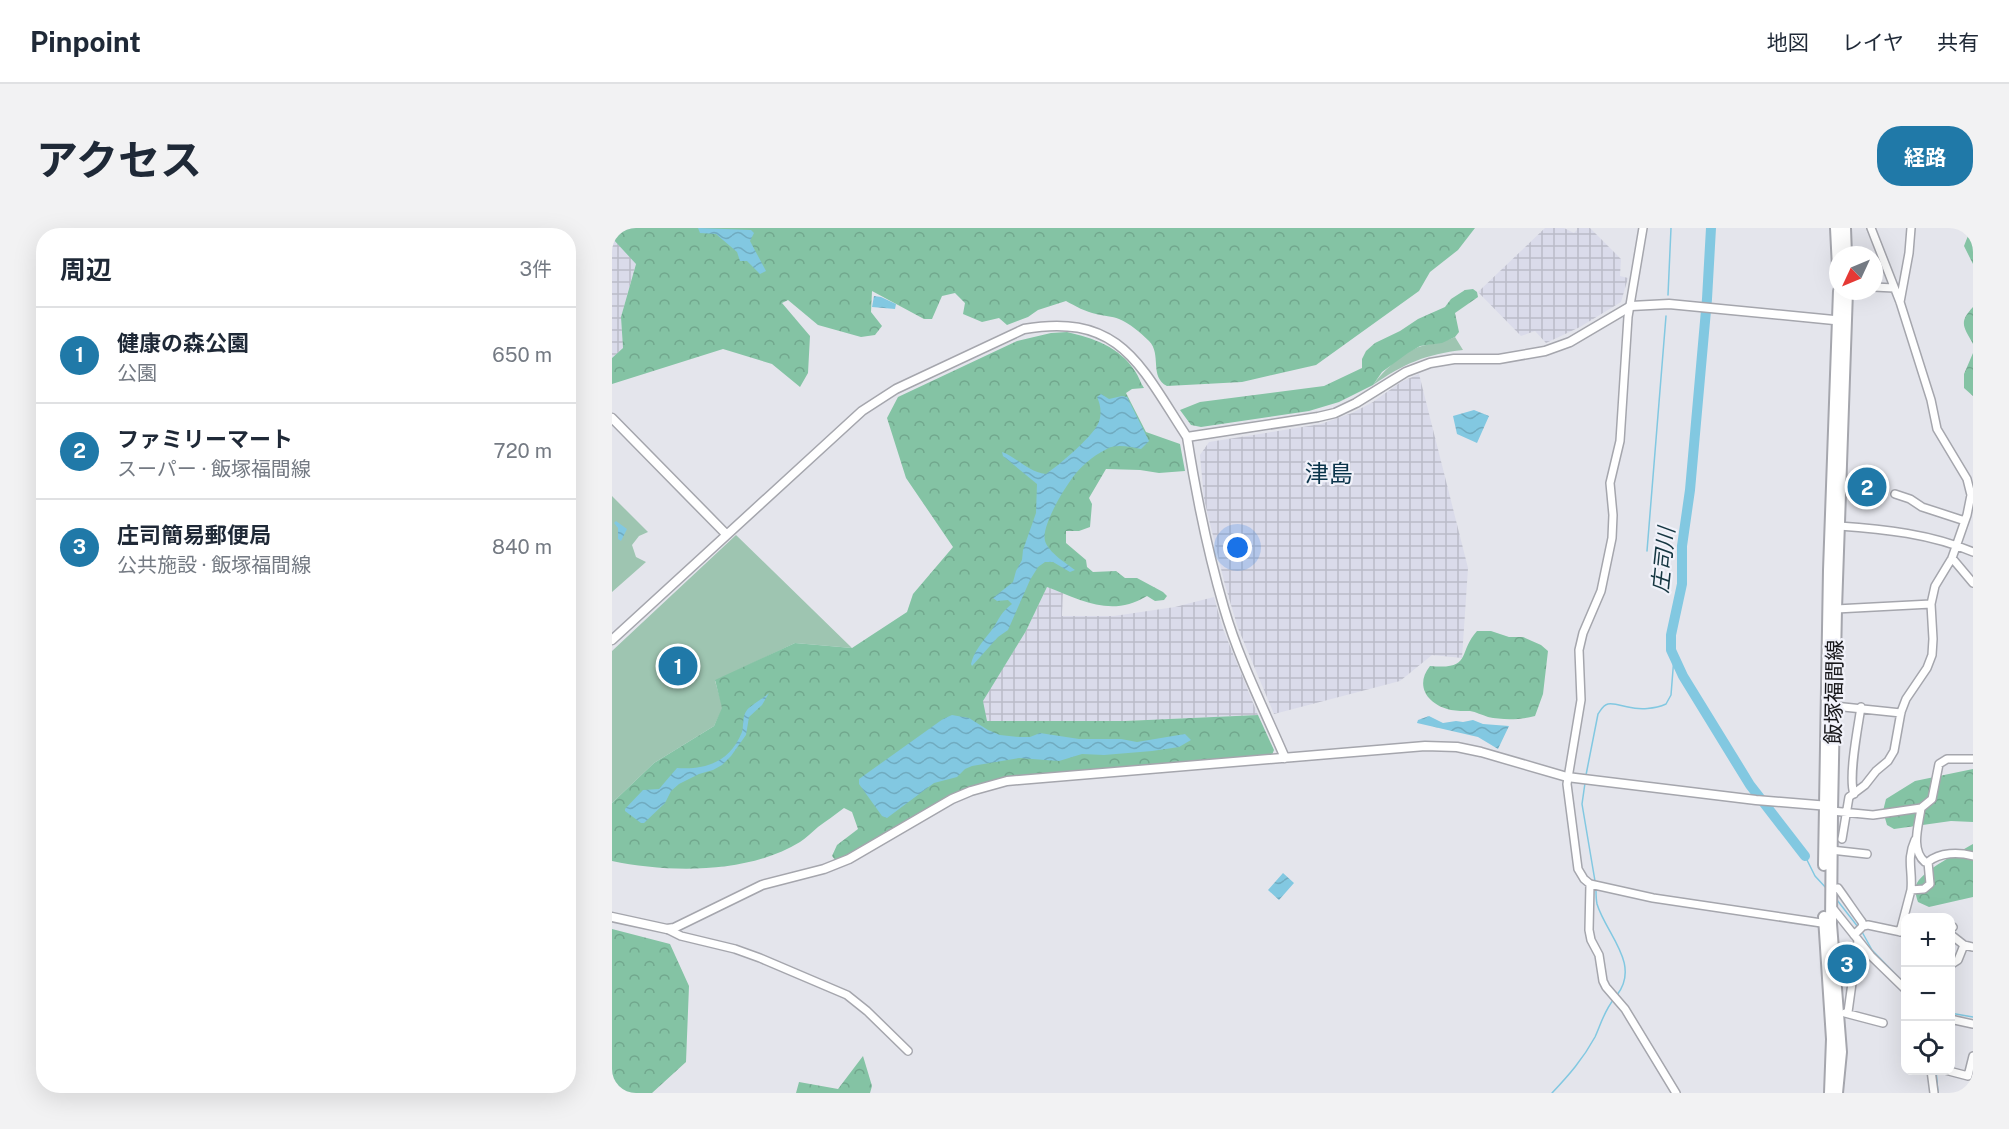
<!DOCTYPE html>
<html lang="ja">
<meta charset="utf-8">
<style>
body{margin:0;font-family:"Public Sans","Noto Sans JP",sans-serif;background:#f2f2f3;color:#1f2937}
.controls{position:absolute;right:18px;bottom:18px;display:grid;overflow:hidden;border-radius:12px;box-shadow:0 6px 24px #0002}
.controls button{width:54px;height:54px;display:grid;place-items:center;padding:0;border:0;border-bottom:2px solid #e0e1e3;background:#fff;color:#1f2937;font:30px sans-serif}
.compass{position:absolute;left:1217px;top:18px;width:54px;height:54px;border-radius:50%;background:#fff;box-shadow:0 6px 24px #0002;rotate:226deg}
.you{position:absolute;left:626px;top:320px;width:21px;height:21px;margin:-15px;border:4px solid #fff;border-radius:50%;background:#1a73e8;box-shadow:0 0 0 9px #1a73e833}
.badge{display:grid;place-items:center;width:39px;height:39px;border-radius:50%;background:#2079a8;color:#fff;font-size:20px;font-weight:700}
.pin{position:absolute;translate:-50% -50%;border:3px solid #fff;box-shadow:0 2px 6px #0006}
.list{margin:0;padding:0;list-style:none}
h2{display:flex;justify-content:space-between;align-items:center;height:78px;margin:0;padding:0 24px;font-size:26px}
h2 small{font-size:20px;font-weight:400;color:#747a83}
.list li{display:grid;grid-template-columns:39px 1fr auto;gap:18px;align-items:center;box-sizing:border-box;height:96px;padding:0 24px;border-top:2px solid #e0e1e3}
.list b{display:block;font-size:22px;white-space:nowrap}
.list p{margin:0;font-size:20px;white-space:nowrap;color:#747a83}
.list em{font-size:20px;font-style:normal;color:#747a83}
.icon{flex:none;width:33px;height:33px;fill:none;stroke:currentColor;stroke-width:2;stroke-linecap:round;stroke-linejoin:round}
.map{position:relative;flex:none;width:1361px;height:865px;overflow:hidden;border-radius:24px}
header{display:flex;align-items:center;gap:36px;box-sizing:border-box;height:84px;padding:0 30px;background:#fff;border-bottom:2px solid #e0e1e3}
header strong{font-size:28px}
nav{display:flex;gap:33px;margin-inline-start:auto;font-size:21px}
.intro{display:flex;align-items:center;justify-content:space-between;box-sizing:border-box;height:144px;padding:0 36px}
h1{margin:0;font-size:42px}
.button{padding:15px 27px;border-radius:24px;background:#2079a8;color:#fff;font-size:21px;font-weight:700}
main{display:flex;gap:36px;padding:0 36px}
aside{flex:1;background:#fff;border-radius:24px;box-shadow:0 6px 24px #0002}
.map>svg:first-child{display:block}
</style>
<header>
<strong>Pinpoint</strong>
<nav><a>地図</a><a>レイヤ</a><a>共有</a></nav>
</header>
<div class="intro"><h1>アクセス</h1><a class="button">経路</a></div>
<main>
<aside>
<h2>周辺<small>3件</small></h2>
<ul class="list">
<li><span class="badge">1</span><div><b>健康の森公園</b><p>公園</p></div><em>650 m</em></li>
<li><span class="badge">2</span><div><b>ファミリーマート</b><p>スーパー · 飯塚福間線</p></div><em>720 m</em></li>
<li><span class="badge">3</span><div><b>庄司簡易郵便局</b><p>公共施設 · 飯塚福間線</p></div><em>840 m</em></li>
</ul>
</aside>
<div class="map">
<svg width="1361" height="865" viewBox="0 0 1361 865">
<defs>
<pattern id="industrial-grid" width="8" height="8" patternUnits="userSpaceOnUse" patternTransform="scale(1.5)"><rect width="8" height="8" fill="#dadbea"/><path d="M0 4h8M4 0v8" fill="none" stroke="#babbc8"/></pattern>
<pattern id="forest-crowns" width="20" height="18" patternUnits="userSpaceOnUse" patternTransform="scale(1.5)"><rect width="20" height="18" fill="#84c3a4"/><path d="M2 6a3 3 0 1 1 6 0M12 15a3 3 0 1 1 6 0" fill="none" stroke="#71a78d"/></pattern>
<pattern id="water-waves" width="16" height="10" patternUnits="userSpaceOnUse" patternTransform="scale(1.5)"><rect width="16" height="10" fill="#82c8e1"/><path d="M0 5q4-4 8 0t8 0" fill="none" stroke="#70abc0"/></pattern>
</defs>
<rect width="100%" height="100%" fill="#e4e5ec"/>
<path fill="url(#industrial-grid)" d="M933,0H952L962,5L965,2V0H978L1009,31L1008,48L1016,50L1009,74L968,99L934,115L923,103L909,108L866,64Z
M0,10L24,35L9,89L11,120L0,130Z
M807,146L856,340L850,430L820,427L788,453L662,486L626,400L613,357L592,271L588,227L597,214L709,196L740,185L761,174L789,154Z
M435,359L451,364L450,388H502L563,379L602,369L611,401L646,487L513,493L375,494L370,473L414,403Z"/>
<path fill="#9ec5b1" d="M843,109L851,122C814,126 791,136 761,157C772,142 792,123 810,118C822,115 832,114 843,109Z
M0,268L36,304L27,308L20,317L24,329L34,334L0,364Z
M124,307L240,420L183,415L103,453L111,480L102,498L42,535L0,575V423Z"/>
<path fill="url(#forest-crowns)" d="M0,0H863L846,22L818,44L807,63L704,137L630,154L555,158C537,149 550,126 537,113C529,105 517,95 507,91C500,88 492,88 484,86C474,84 463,78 454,73L426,82L416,89L395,97L387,90L370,94L351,86L353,75L343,65L330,68L320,91H312L260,63L259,84L270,98L263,107L249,109L206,97L176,72L170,75L198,108L196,145L188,159L160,136L111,121L0,156V130L11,120L9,89L24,36L0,10Z
M1359,0H1361V36L1352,18Z
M861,61L865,64L866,69L843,85L847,104L843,109L830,115L808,118L796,125L770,144L761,157L727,174L697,183L589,199L579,197L568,182L588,174L712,158L750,140V131L754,123L763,115L788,103L806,91L833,79L839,71L853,62Z
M1361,79V116C1352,99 1346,95 1361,79Z
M455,104C481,110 508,119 523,143C527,149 528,154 532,160L520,161L514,165L534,204L568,216L573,243L547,245L528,242L494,241L477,270L480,276L478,299L467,303H454V315L474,332L475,339L481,344L504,343L513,350H525L551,364L555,368L552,372L543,373L535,368C499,390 470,372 435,359L414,403L371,473L375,493H513L646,487L662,522L660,527L396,549L339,568L224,633L220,628L225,617L246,601L240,584L232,580C223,587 214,593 206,599C200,604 194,610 188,614C136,646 57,645 0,633V575L42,535L102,498L110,480L103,452L183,415L240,420L295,384L301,366L341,319L294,250L275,190L286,169L405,113L439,105Z
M1361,125V168L1352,160V146Z
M865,403H879L897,409H911L929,417L936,423L931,466L923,488C909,492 890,492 876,489C870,487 864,484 858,483C852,483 845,483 839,482C816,477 802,458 818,438C861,442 845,425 865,403Z
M1361,541V594L1339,593L1282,601L1275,597L1271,583L1274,571L1303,553Z
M1361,616V669L1317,679L1306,674C1304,668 1302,661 1305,655C1312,642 1347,624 1361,616Z
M0,701L58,716L77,758L74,834L40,865H0Z
M251,828L260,858L258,865H184L187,854L226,861Z"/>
<path fill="url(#water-waves)" d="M86,0L139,2L142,5L138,13L154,43L148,46L135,33H128L125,24L104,6L88,5Z
M262,68L269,69L284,76L283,81L260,79Z
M489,166L497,171L510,168L515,169L537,213L529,221C517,219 504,215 493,222C481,228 468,239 461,249C452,261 429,298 433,313C437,325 454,335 463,342L458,344L441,334H433L426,339L418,352L396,402L386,409L360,438L359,436C362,423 371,413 379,403C388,391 387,386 400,376L396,372L385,373L381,370L401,354L404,343L410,332L411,322L424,285L425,256L391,228L390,224C406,230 416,244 434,246C446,238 480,209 486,196C490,187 489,178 485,169Z
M862,182L877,188L865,215L845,206L841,188Z
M4,293L15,301L9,313L6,311V300L2,295Z
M157,465L150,477L137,489L134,507L119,528L110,537L101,542L87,546L67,556L59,563L53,575L32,595H29L13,583V581L31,562L47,561L65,540C94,542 118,534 130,504C132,497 130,488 135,482C138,478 152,470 157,465Z
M340,487L357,490L376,502L388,507L407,509H418L428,505L467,511H509L525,514L573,506L579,512L567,519L540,523L492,527L470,526L447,533L407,530L360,538L353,541L345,549L322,555L275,590L270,588L247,556V551L331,491Z
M817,488L831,495L844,493L851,494L861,492L871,496L897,498L886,521L866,509L805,495L806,492Z
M671,645L682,655L667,672L656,662Z"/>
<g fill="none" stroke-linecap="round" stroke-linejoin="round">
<path stroke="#82c8e1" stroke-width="1.5" d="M1056,67L1059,0
M1035,323L1054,88
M974,547L986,486C989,482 991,477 996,476C1003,475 1010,478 1016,479C1028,482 1043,481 1054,476L1059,467L1062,429
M973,555L970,576L983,653
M1193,628L1203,648L1215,661
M984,661C984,666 984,671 985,676C994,706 1029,736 1005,767
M1225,672L1246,699
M1249,702L1260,722L1291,754
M1338,785L1361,789
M1324,842L1326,865
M940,865C957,847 971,831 983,809C989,796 992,783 1002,771"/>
<path stroke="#82c8e1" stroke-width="10" d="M1099,0L1095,71L1078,262L1070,318V356L1059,407V422L1071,448L1138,557L1193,628"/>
<defs>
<path id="minor" d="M1031,0L1016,89L1008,213L998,255L1001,287L1000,310L989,363L971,405L967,422L969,472L955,556L966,641L972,651L978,656L1041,670L1216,696
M1262,59L1282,60
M1288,74L1297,25L1299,0
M1283,266L1298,271L1310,279L1353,293
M1227,298C1272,301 1319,306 1361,324
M1340,330L1361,355
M1224,381L1319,376
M1222,478L1289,485
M1242,566C1236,549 1246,499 1249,479
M1309,580C1307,596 1298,622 1313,634H1316
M1220,583L1261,587L1309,580L1320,571L1327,536L1335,531H1361
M1230,611L1237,569L1253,557L1264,543L1276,533L1282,523L1289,484L1294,471L1315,440L1320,427L1321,411L1319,376L1323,358L1340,330L1355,287L1359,267L1355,251L1325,201L1319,172L1288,74L1259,0
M1219,622L1255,626
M978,656L977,702L979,712L987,727L991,753L994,759L1013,781L1064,865
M1219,661L1226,660C1234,671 1242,683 1250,694L1251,698
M1299,662C1301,642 1294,632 1303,612
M1219,678L1259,728L1294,762
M1338,700L1341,699
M55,701L69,708L123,721L148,730L235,767L255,783L296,823
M1288,704L1299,662L1312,661L1318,656L1316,634C1328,624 1347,624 1361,628
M1338,706L1352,717
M1242,707L1251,698L1256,697L1294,705
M1338,737L1346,732L1352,717L1361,719
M1236,784L1246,712
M1233,785L1271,795
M1338,791L1361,796
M1319,842L1322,865
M1333,842L1356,848L1361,828"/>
<path id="tertiary" d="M0,190L114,306
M0,412L250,183L284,161L412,101C509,84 529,139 575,209
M673,530C652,481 627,432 612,380C596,325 584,266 575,209L706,189L723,185L744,175L794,144L818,135L842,131H887L933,123L958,114L1019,78L1057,76L1232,93
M0,689L55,701L62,700L150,657L212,641L237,631L340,571L359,563L395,553L813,518L845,519L869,524L955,549L1144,572L1217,578"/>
<path id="primary" d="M1224,0L1226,40
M1233,0L1234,27
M1212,637L1217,342L1227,63
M1212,689L1220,811L1218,865
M1225,865L1229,824L1219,696L1220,583L1224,381L1235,63"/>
</defs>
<use href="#minor" stroke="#a5a6ad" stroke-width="10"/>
<use href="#tertiary" stroke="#a5a6ad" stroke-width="11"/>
<use href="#primary" stroke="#a5a6ad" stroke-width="14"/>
<use href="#minor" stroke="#fff" stroke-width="7"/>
<use href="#tertiary" stroke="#fff" stroke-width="8"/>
<use href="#primary" stroke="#fff" stroke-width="10"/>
</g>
<g text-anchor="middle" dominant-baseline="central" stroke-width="4.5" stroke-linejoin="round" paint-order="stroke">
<g font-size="21" fill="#161619" stroke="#f1f2fa">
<text transform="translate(1222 464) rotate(-89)">飯塚福間線</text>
</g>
<g font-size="22" font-style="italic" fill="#153641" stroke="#f1f2fa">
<text transform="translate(1051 332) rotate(-84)">庄司川</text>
</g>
<g font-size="24" fill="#0a344a" stroke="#f1f2fa">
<text x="717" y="245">津島</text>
</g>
</g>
</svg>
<div class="controls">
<button>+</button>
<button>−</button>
<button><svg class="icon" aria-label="locate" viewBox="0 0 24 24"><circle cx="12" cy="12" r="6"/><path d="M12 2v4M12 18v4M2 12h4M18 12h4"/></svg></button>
</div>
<svg class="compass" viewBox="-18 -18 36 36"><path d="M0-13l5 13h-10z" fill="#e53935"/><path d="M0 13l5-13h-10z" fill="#747a83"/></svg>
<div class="you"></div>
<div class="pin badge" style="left:66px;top:438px">1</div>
<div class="pin badge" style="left:1255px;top:259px">2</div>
<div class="pin badge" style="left:1235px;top:736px">3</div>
</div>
</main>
